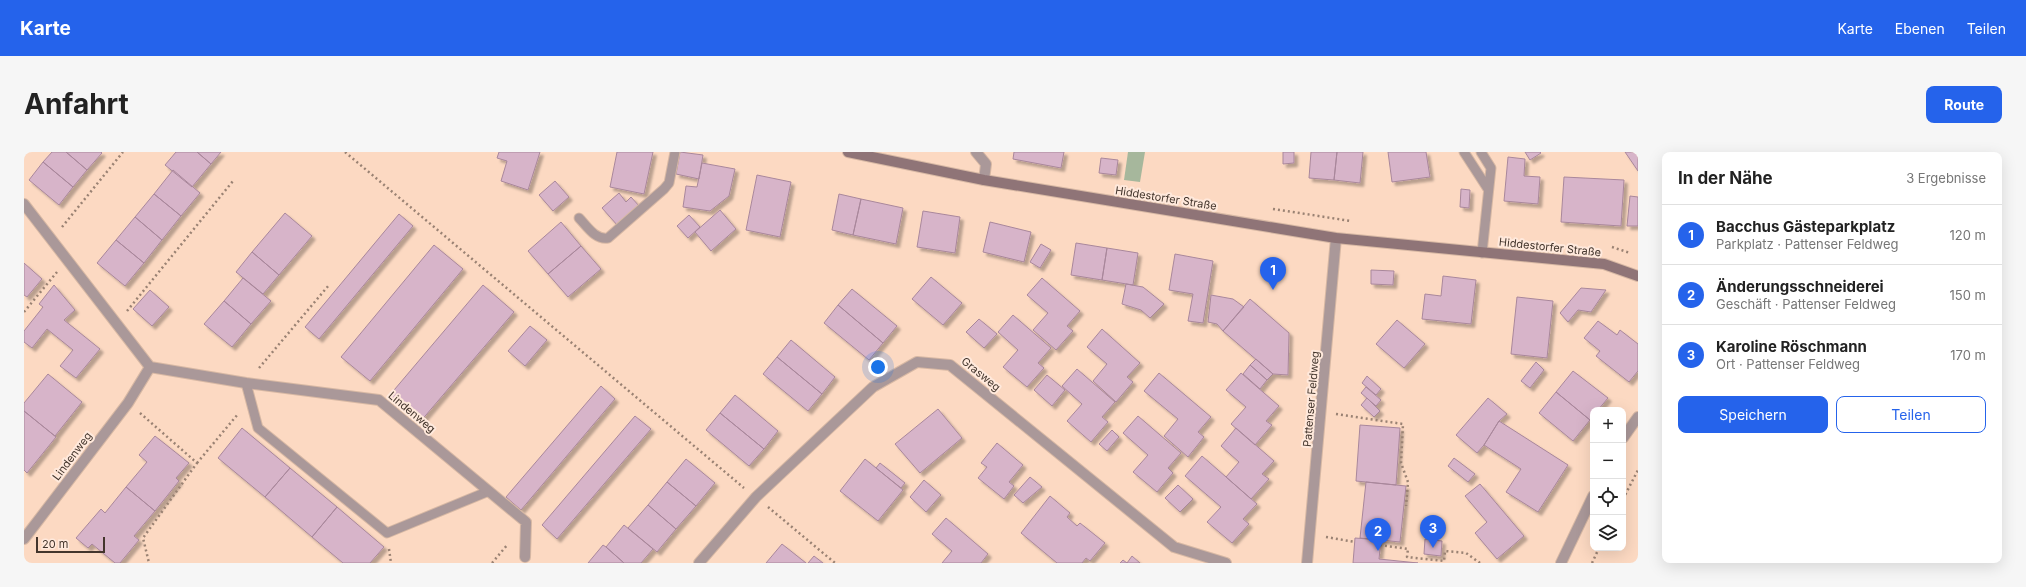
<!DOCTYPE html>
<html lang="de">
<meta charset="utf-8">
<style>
body{margin:0;font-family:Inter,sans-serif;background:#f6f6f6;color:#222}
.controls{position:absolute;right:12px;bottom:12px;display:grid;overflow:hidden;border-radius:8px;box-shadow:0 4px 16px #0002}
.controls button{width:36px;height:36px;display:grid;place-items:center;padding:0;border:0;border-bottom:1px solid #e0e0e0;background:#fff;color:#222;font:20px sans-serif}
.scale{position:absolute;left:12px;bottom:10px;width:69px;box-sizing:border-box;padding-left:4px;border:2px solid #43352c;border-top:0;font-size:11px;line-height:14px;white-space:nowrap;color:#43352c;-webkit-text-stroke:3px #ffe9dc;paint-order:stroke}
.you{position:absolute;left:854px;top:215px;width:14px;height:14px;margin:-10px;border:3px solid #fff;border-radius:50%;background:#1a73e8;box-shadow:0 0 0 6px #1a73e833}
.badge{display:grid;place-items:center;width:26px;height:26px;border-radius:50%;background:#2563eb;color:#fff;font-size:13px;font-weight:700}
.pin{position:absolute;translate:-50% -33px;filter:drop-shadow(0 1px 2px #0008)}
.pin::after{content:'';position:absolute;top:21px;width:14px;height:12px;background:inherit;clip-path:polygon(0 0,100% 0,50% 100%)}
.list{margin:0;padding:0;list-style:none}
h2{display:flex;justify-content:space-between;align-items:center;height:52px;margin:0;padding:0 16px;font-size:17px}
h2 small{font-size:13px;font-weight:400;color:#767676}
.list li{display:grid;grid-template-columns:26px 1fr auto;gap:12px;align-items:center;box-sizing:border-box;height:60px;padding:0 16px;border-top:1px solid #e0e0e0}
.list b{display:block;font-size:15px;white-space:nowrap}
.list p{margin:0;font-size:13px;white-space:nowrap;color:#767676}
.list em{font-size:13px;font-style:normal;color:#767676}
.actions{display:flex;gap:8px;padding:12px 16px}
.actions a{flex:1;padding:9px 0;border:1px solid #2563eb;border-radius:8px;text-align:center;font-size:14px;color:#2563eb}
.actions .main{background:#2563eb;color:#fff}
.icon{flex:none;width:22px;height:22px;fill:none;stroke:currentColor;stroke-width:2;stroke-linecap:round;stroke-linejoin:round}
.map{position:relative;flex:none;width:1614px;height:411px;overflow:hidden;border-radius:8px}
header{display:flex;align-items:center;gap:24px;box-sizing:border-box;height:56px;padding:0 20px;background:#2563eb;color:#fff}
header strong{font-size:19px}
nav{display:flex;gap:22px;margin-inline-start:auto;font-size:14px}
.intro{display:flex;align-items:center;justify-content:space-between;box-sizing:border-box;height:96px;padding:0 24px}
h1{margin:0;font-size:28px}
.button{padding:10px 18px;border-radius:8px;background:#2563eb;color:#fff;font-size:14px;font-weight:700}
main{display:flex;gap:24px;padding:0 24px}
aside{flex:1;background:#fff;border-radius:8px;box-shadow:0 4px 16px #0002}
.map>svg:first-child{display:block}
</style>
<header>
<strong>Karte</strong>
<nav><a>Karte</a><a>Ebenen</a><a>Teilen</a></nav>
</header>
<div class="intro"><h1>Anfahrt</h1><a class="button">Route</a></div>
<main>
<div class="map">
<svg width="1614" height="411" viewBox="0 0 1614 411">
<defs>
<filter id="shadow"><feDropShadow dx="3.5" dy="3.5" stdDeviation="1" flood-color="#0004"/></filter>
</defs>
<rect width="100%" height="100%" fill="#fcd9c2"/>
<path fill="#a6b79c" d="M1104,0H1121L1116,30L1100,28Z"/>
<path fill="#d7b4c9" stroke="#a9879b" filter="url(#shadow)" d="M28,0H42L63,18L49,35L19,10Z
M42,0H77L78,1L63,18Z
M152,0H173L187,12L168,35L141,13Z
M173,0H197L187,12Z
M475,0H516L504,38L477,29L483,9L473,6Z
M593,0H629L620,42L586,35Z
M656,0L679,3L675,27L652,22Z
M990,0H1040L1037,16L989,7Z
M1259,0H1270V11L1259,12Z
M1287,0H1313L1310,28L1285,26Z
M1313,0H1339L1336,31L1310,28Z
M1364,0H1402L1406,25L1368,30Z
M1501,0H1516L1517,1L1506,8Z
M1601,0H1614V19Z
M1484,5L1501,7L1500,24L1516,25L1514,52L1480,49Z
M1077,6L1094,8L1092,23L1075,21Z
M19,10L49,35L35,53L5,28Z
M678,11L711,17L705,44L686,59L659,55L662,34L673,35Z
M149,18L176,41L157,64L130,42Z
M733,23L767,30L756,85L722,78Z
M1540,25L1600,28L1597,74L1537,70Z
M531,29L545,45L529,59L515,43Z
M1437,37L1446,38L1445,56L1436,55Z
M595,41L602,50L607,45L616,55L594,74L578,56Z
M130,42L157,64L138,88L111,65Z
M815,42L837,47L829,83L808,78Z
M1606,44L1614,45V74H1603Z
M837,47L879,56L872,92L829,83Z
M696,58L712,77L687,99L671,80Z
M899,59L936,65L931,101L893,95Z
M261,61L288,84L255,123L228,100Z
M375,62L389,74L295,187L281,175Z
M665,63L676,75L664,86L653,74Z
M111,65L138,88L120,111L92,88Z
M537,70L557,94L524,122L504,99Z
M966,70L1007,80L1000,110L959,100Z
M92,88L120,111L101,134L73,111Z
M1052,91L1083,96L1078,128L1047,123Z
M1017,92L1027,98L1016,116L1006,110Z
M410,93L439,117L346,229L317,205Z
M557,94L577,117L544,145L524,122Z
M1083,96L1114,101L1109,133L1078,128Z
M228,100L255,123L239,142L212,120Z
M1151,102L1189,109L1179,171L1164,169L1169,142L1145,138Z
M0,111L18,127L3,145L0,143Z
M1347,118L1370,119L1369,133L1347,132Z
M1419,124L1452,128L1447,172L1398,167L1401,142L1417,144Z
M907,125L938,151L919,173L888,147Z
M219,126L247,149L227,172L200,149Z
M1018,126L1056,159L1043,174L1049,179L1032,198L1009,178L1024,161L1003,143Z
M1102,132L1119,135L1140,152L1126,166L1117,158L1098,152Z
M30,133L51,158L40,168L76,197L52,226L36,214L49,198L23,177L8,196L0,190V179L19,155L15,152Z
M459,133L490,160L396,270L365,244Z
M1557,136L1582,138L1567,160L1554,158L1544,170L1536,161Z
M828,137L873,174L859,191L814,153Z
M126,138L145,155L128,174L109,157Z
M1187,143L1209,147L1220,155L1199,179L1193,172L1184,170Z
M1493,145L1529,149L1523,206L1487,202Z
M1226,147L1265,181L1264,223L1249,222L1199,179Z
M200,149L227,172L208,195L180,172Z
M814,153L859,191L845,208L800,171Z
M989,163L1027,196L1014,211L1020,216L1003,235L979,215L994,198L974,180Z
M955,167L973,182L960,196L942,180Z
M1373,168L1401,192L1380,216L1352,192Z
M1574,169L1593,183L1596,178L1614,192V219L1605,230L1572,204L1576,199L1560,186Z
M506,174L523,188L501,214L484,199Z
M1078,177L1116,211L1103,225L1109,230L1092,250L1069,229L1083,212L1063,195Z
M767,188L811,225L798,242L753,205Z
M753,205L798,242L784,259L739,222Z
M1232,207L1249,222L1243,228L1226,213Z
M1512,210L1520,218L1506,236L1497,229Z
M1226,213L1243,228L1236,237L1219,222Z
M1053,217L1091,250L1078,265L1084,270L1067,290L1043,269L1058,252L1038,234Z
M1549,219L1584,246L1574,258H1569V264L1566,268L1532,240Z
M1135,221L1187,265L1174,280L1180,285L1164,305L1140,284L1154,267L1120,239Z
M1217,221L1255,254L1242,269L1248,273L1231,293L1207,272L1222,255L1202,238Z
M24,222L58,250L31,284L0,259V251Z
M1023,223L1041,238L1028,254L1010,238Z
M1343,224L1357,237L1352,243L1338,231Z
M577,234L591,247L497,358L482,345Z
M1342,235L1357,248L1352,254L1337,241Z
M1532,240L1566,268L1549,289L1515,261Z
M711,243L754,279L740,297L696,261Z
M1343,246L1356,259L1350,265L1337,253Z
M1464,246L1483,262L1475,269L1460,293L1453,301L1432,283Z
M914,257L938,286L896,321L871,292Z
M0,259L32,285L3,321L0,318Z
M696,261L740,297L725,314L682,278Z
M611,264L627,277L533,387L518,373Z
M1114,264L1157,301L1144,316L1149,321L1133,340L1109,320L1124,303L1099,281Z
M1475,269L1544,313L1514,360L1482,340L1497,317L1460,293Z
M1336,273L1376,276L1372,333L1332,329Z
M218,276L266,316L241,345L194,306Z
M1212,276L1250,309L1238,322L1245,327L1227,347L1202,325L1215,310L1197,294Z
M1088,278L1095,285L1083,299L1075,292Z
M131,284L165,311L152,326L155,329L131,359L102,335L123,310L115,303Z
M973,291L999,313L985,330L990,334L980,347L954,326L963,315L957,311Z
M1178,304L1233,352L1219,367L1225,372L1208,391L1183,370L1197,355L1161,324Z
M1430,306L1451,322L1444,330L1424,314Z
M662,307L691,331L672,354L643,330Z
M841,307L879,338L854,369L816,339Z
M856,311L881,331L877,336L852,316Z
M266,316L313,355L288,385L241,345Z
M1006,325L1018,335L999,351L990,343Z
M900,328L917,343L902,360L886,345Z
M643,330L672,354L652,377L624,353Z
M1342,330L1382,334L1376,390L1336,386Z
M1456,332L1500,384L1473,407L1451,381L1463,370L1441,344Z
M1154,333L1169,347L1156,360L1141,346Z
M102,335L131,359L110,384L115,388L96,411H91L68,392L64,396L52,386L77,357L81,361Z
M1026,344L1046,361L1043,365L1053,374L1056,371L1081,391L1066,409L1062,406L1058,411H1033L997,381Z
M624,353L652,377L633,400L604,376Z
M313,355L360,395L346,411H319L288,385Z
M922,366L964,402L957,411H918L928,399L908,382Z
M600,373L629,397L617,411H600L582,395Z
M1331,386L1357,388L1355,407L1394,411H1329Z
M1401,387L1418,389L1417,404L1400,402Z
M758,392L782,411H742Z
M579,393L582,395L600,411H564Z
M790,404L799,411H784Z
M1108,404L1116,411H1096L1099,408L1103,411Z"/>
<g fill="none" stroke-linecap="round" stroke-linejoin="round">
<defs>
<path id="service" d="M1440,0L1464,37
M1457,0L1467,16L1458,101
M555,66C563,74 571,88 584,86L640,37L645,31L651,0
M222,231L234,276L363,381L465,339"/>
<path id="minor" d="M952,0L962,12L960,28
M0,52L126,215L222,231L355,248L502,370L501,405
M1599,286L1614,265
M0,387L104,251L126,215
M675,411L732,345L849,235L893,210L926,213L1150,395L1202,411
M1283,411L1312,86
M1537,411L1569,344"/>
<path id="secondary" d="M824,0L960,28L1312,86L1580,112L1614,124"/>
</defs>
<use href="#service" stroke="#d7b8a4" stroke-width="11"/>
<use href="#minor" stroke="#d7b8a4" stroke-width="12"/>
<use href="#secondary" stroke="#d7b8a4" stroke-width="12"/>
<path stroke="#9a8273" stroke-width="2.5" stroke-dasharray="2 3" stroke-linecap="butt" d="M321,0L720,336
M1249,57L1327,69
M38,75L99,0
M1588,95L1606,101
M103,159L209,29
M0,160L33,120
M235,216L305,133
M116,261L173,311L119,386L125,411
M1312,262L1379,272L1377,311L1384,330L1382,354
M173,311L214,262
M1599,347L1614,318
M744,355L811,411
M1302,385L1331,390
M1356,393L1384,397L1383,405L1420,409L1421,399L1442,401L1456,411
M365,397L367,411
M468,411L484,392
M1568,411L1575,396"/>
<use href="#service" stroke="#aa9899" stroke-width="9"/>
<use href="#minor" stroke="#aa9899" stroke-width="10"/>
<use href="#secondary" stroke="#8f7477" stroke-width="10"/>
</g>
<g text-anchor="middle" dominant-baseline="central" stroke-width="4" stroke-linejoin="round" paint-order="stroke">
<g font-size="11" fill="#43352c" stroke="#ffe9dc">
<text transform="translate(1142 46) rotate(9)">Hiddestorfer Straße</text>
<text transform="translate(1526 95) rotate(6)">Hiddestorfer Straße</text>
<text transform="translate(957 222) rotate(39)">Grasweg</text>
<text transform="translate(1287 247) rotate(-85)">Pattenser Feldweg</text>
<text transform="translate(388 260) rotate(40)">Lindenweg</text>
<text transform="translate(48 304) rotate(-53)">Lindenweg</text>
</g>
</g>
</svg>
<div class="controls">
<button>+</button>
<button>−</button>
<button><svg class="icon" aria-label="locate" viewBox="0 0 24 24"><circle cx="12" cy="12" r="6"/><path d="M12 2v4M12 18v4M2 12h4M18 12h4"/></svg></button>
<button><svg class="icon" aria-label="layers" viewBox="0 0 24 24"><path d="M12 4l9 5-9 5-9-5zM3 14l9 5 9-5"/></svg></button>
</div>
<div class="scale">20 m</div>
<div class="you"></div>
<div class="pin badge" style="left:1249px;top:138px">1</div>
<div class="pin badge" style="left:1354px;top:399px">2</div>
<div class="pin badge" style="left:1409px;top:396px">3</div>
</div>
<aside>
<h2>In der Nähe<small>3 Ergebnisse</small></h2>
<ul class="list">
<li><span class="badge">1</span><div><b>Bacchus Gästeparkplatz</b><p>Parkplatz · Pattenser Feldweg</p></div><em>120 m</em></li>
<li><span class="badge">2</span><div><b>Änderungsschneiderei</b><p>Geschäft · Pattenser Feldweg</p></div><em>150 m</em></li>
<li><span class="badge">3</span><div><b>Karoline Röschmann</b><p>Ort · Pattenser Feldweg</p></div><em>170 m</em></li>
</ul>
<div class="actions"><a class="main">Speichern</a><a>Teilen</a></div>
</aside>
</main>
